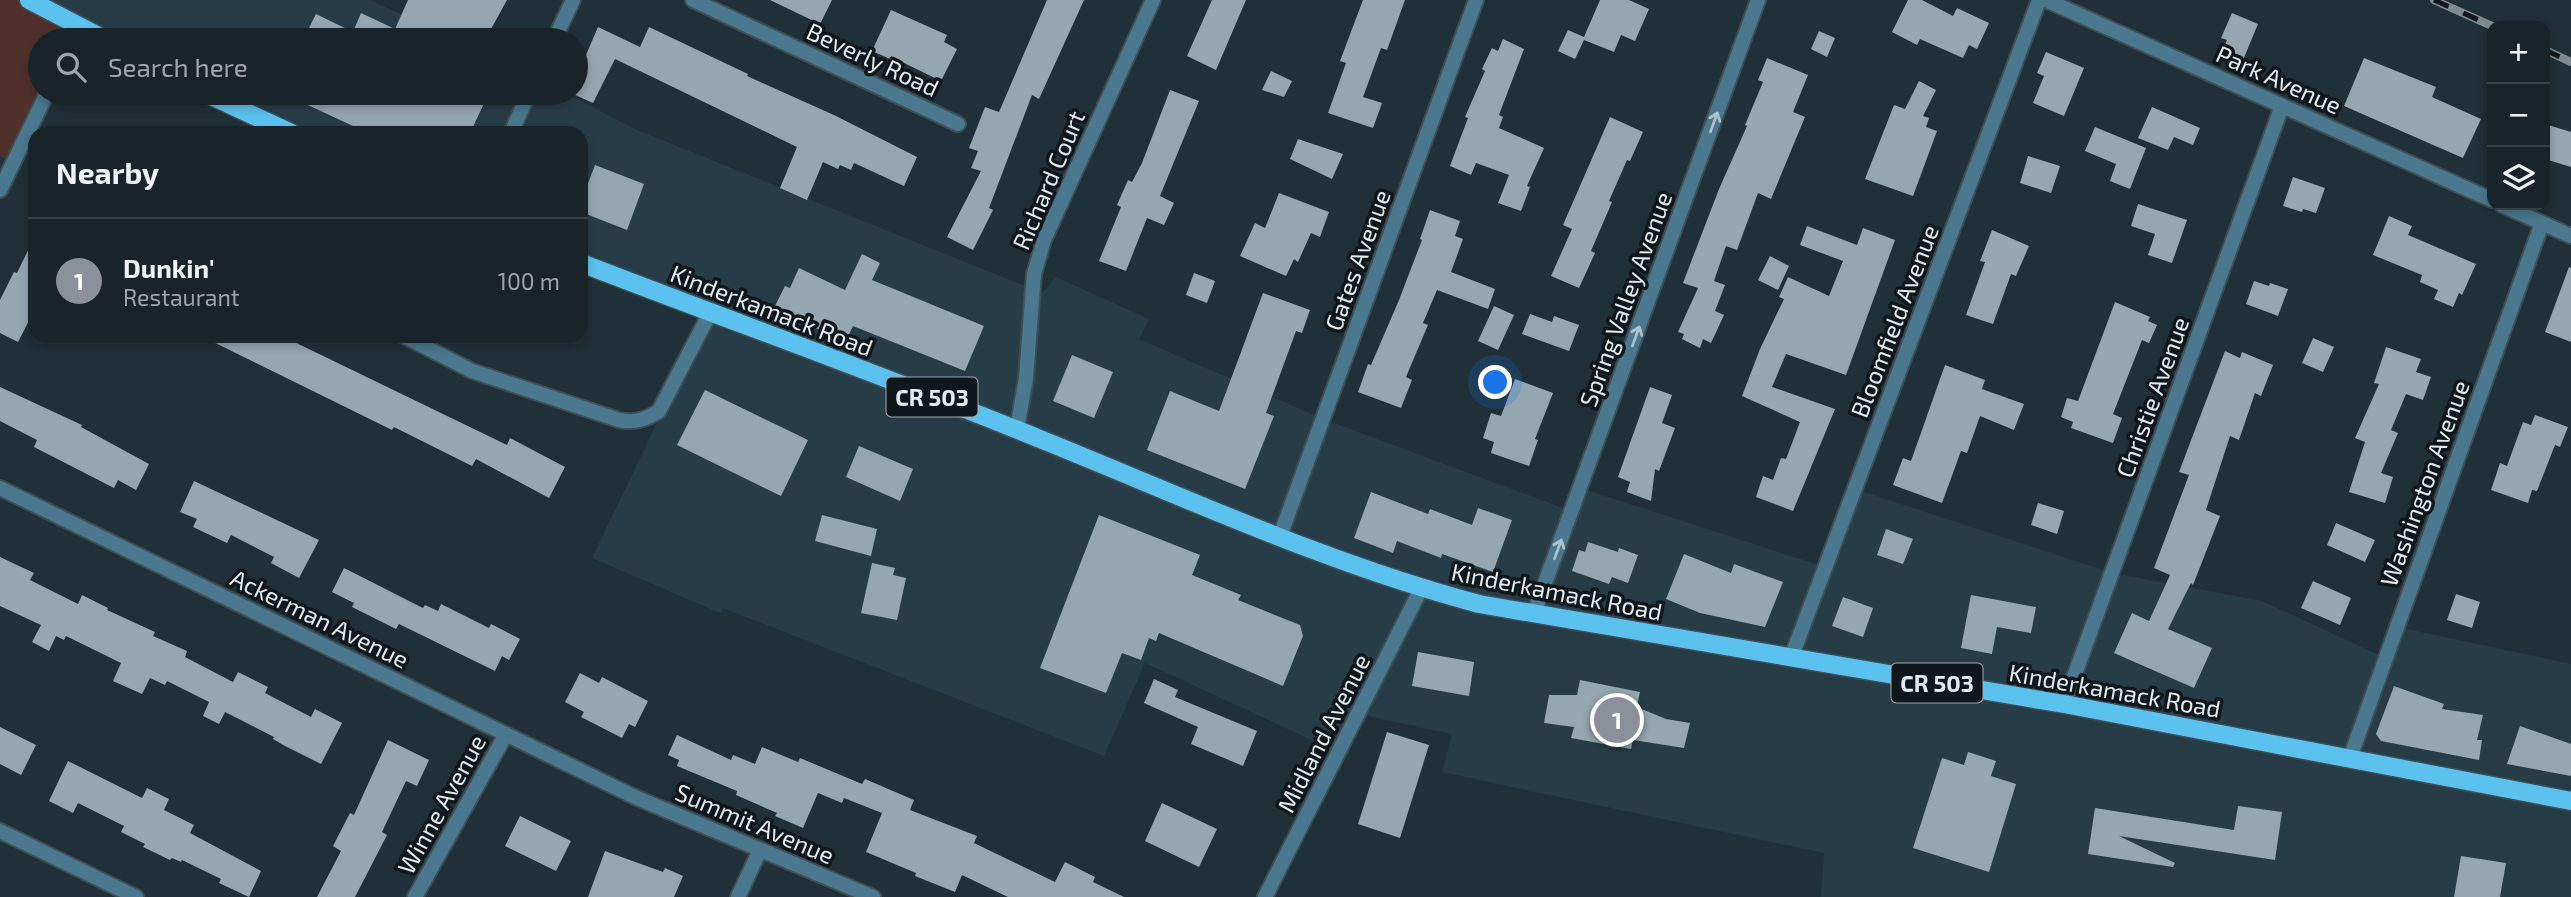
<!DOCTYPE html>
<meta charset="utf-8">
<style>
body{margin:0;font-family:"Exo 2",sans-serif;background:#253036;color:#f1f3f6}
.controls{position:absolute;right:21px;top:21px;display:grid;overflow:hidden;border-radius:14px;box-shadow:0 4px 10px #0003}
.controls button{width:63px;height:63px;display:grid;place-items:center;padding:0;border:0;border-bottom:2px solid #364147;background:#18242a;color:#f1f3f6;font:35px sans-serif}
.you{position:absolute;left:1496px;top:383px;width:24px;height:24px;margin:-18px;border:5px solid #fff;border-radius:50%;background:#1a73e8;box-shadow:0 0 0 10px #1a73e833}
.badge{display:grid;place-items:center;width:46px;height:46px;border-radius:50%;background:#8c9099;color:#fff;font-size:23px;font-weight:700}
.pin{position:absolute;translate:-50% -50%;border:4px solid #fff;box-shadow:0 2px 7px #0006}
.list{margin:0;padding:0;list-style:none}
h2{display:flex;justify-content:space-between;align-items:center;height:91px;margin:0;padding:0 28px;font-size:30px}
h2 small{font-size:23px;font-weight:400;color:#9fa4a8}
.list li{display:grid;grid-template-columns:46px 1fr auto;gap:21px;align-items:center;box-sizing:border-box;height:126px;padding:0 28px;border-top:2px solid #364147}
.list b{display:block;font-size:26px;white-space:nowrap}
.list p{margin:0;font-size:23px;white-space:nowrap;color:#9fa4a8}
.list em{font-size:23px;font-style:normal;color:#9fa4a8}
.icon{flex:none;width:38px;height:38px;fill:none;stroke:currentColor;stroke-width:2;stroke-linecap:round;stroke-linejoin:round}
.map{position:relative;flex:none;width:2571px;height:897px;overflow:hidden}
.search{position:absolute;background:#18242a;box-shadow:0 4px 10px #0003;left:28px;top:28px;width:560px;height:77px;display:flex;align-items:center;gap:18px;box-sizing:border-box;padding:0 24px;border-radius:38px;color:#9fa4a8;font-size:26px}
.panel{position:absolute;background:#18242a;box-shadow:0 4px 10px #0003;left:28px;top:126px;width:560px;height:217px;border-radius:21px}
.map>svg:first-child{display:block}
</style>
<div class="map">
<svg width="2571" height="897" viewBox="0 0 2571 897">
<rect width="100%" height="100%" fill="#203038"/>
<path fill="#263d48" d="M29,0H370L456,40H106Z
M205,93H565L637,130L1042,293L1056,277L1149,319L1139,339L1323,419L1571,511L1580,488L1825,567L1855,489L2112,573L2262,601L2385,658L2397,627L2571,664V897H1821L1824,853L1442,772L1452,734L1358,714L1338,752L1145,663L1104,756L723,608L720,613L592,558L710,313L581,263V133H291Z"/>
<path fill="#50302a" d="M0,0H29L78,26L71,40H40V93L13,163L0,156Z"/>
<path fill="#94a6b0" d="M408,0H507L485,40H303L316,14L353,32L361,13L395,29Z
M770,0H832L820,24Z
M1047,0H1084L1039,99L1032,95L989,208L993,210L973,250L947,237L981,171L971,168L978,151L969,148L985,107L999,112Z
M1212,0H1246L1216,70L1187,56Z
M1363,0H1405L1387,50L1381,48L1363,97L1382,103L1373,128L1328,113L1346,63L1340,61Z
M1600,0H1629L1649,9L1635,41L1621,35L1614,52L1584,40L1575,59L1558,51L1568,30L1584,37Z
M1908,0H1922L1953,16L1957,8L1989,23L1977,49L1969,45L1963,58L1920,39L1917,45L1892,32Z
M891,10L947,35L944,42L957,49L941,81L898,60L897,62L872,51Z
M2232,13L2258,24L2243,60L2222,51L2227,40L2221,38Z
M598,27L640,47L649,27L748,74L747,76L836,116L917,157L904,186L854,163L851,170L840,165L838,169L823,162L807,200L780,188L797,147L615,59L593,103L573,94L576,93L587,64L583,62Z
M1819,31L1835,38L1827,57L1811,49Z
M1503,39L1524,49L1499,115L1503,117L1499,128L1544,148L1527,186L1530,187L1521,211L1498,203L1509,175L1476,163L1471,175L1450,166L1468,118L1465,117L1485,71L1482,69L1492,48L1498,51Z
M2046,52L2084,68L2064,116L2033,103L2044,76L2037,73Z
M1767,58L1808,75L1793,112L1805,117L1771,199L1758,193L1737,250L1726,246L1714,281L1725,285L1715,311L1724,315L1711,343L1703,339L1700,348L1682,339L1684,334L1678,332L1698,288L1683,283L1719,189L1747,126L1745,125L1763,82L1758,80Z
M2364,58L2436,87L2432,97L2481,119L2463,158L2344,106Z
M1271,71L1292,81L1284,97L1262,90Z
M1919,81L1936,90L1923,116L1929,118L1926,127L1937,131L1913,196L1865,179L1894,105L1905,109Z
M1170,90L1199,101L1160,196L1174,203L1164,225L1147,218L1126,271L1099,261L1121,207L1117,205L1128,180L1132,182L1142,163Z
M282,93H489L470,133H368Z
M2152,107L2200,128L2193,145L2174,137L2168,150L2138,138Z
M1610,117L1643,132L1630,161L1627,160L1609,201L1612,202L1591,251L1595,253L1579,288L1551,276L1572,229L1563,225Z
M2545,124L2571,132V167L2545,159Z
M2095,127L2146,148L2130,189L2110,181L2116,164L2085,151Z
M1298,139L1343,154L1332,179L1290,159Z
M2028,156L2060,166L2051,193L2020,183Z
M595,165L644,184L627,230L581,212V202Z
M2293,177L2325,188L2316,213L2303,209L2302,212L2283,206Z
M1279,193L1329,212L1320,237L1311,233L1298,262L1294,259L1286,276L1240,256L1255,223L1265,228Z
M2138,204L2187,220L2172,263L2148,255L2155,234L2131,226Z
M1430,210L1460,221L1455,236L1463,239L1451,272L1495,289L1488,309L1437,290L1423,323L1428,325L1406,377L1412,380L1401,408L1358,392L1368,364L1371,365L1399,300L1422,240L1420,239Z
M2389,216L2412,226L2408,235L2476,264L2462,295L2459,293L2453,307L2434,299L2438,290L2420,282L2422,275L2373,255Z
M1807,226L1857,245L1863,228L1895,240L1846,375L1786,354L1772,387L1835,409L1793,511L1756,497L1763,476L1773,480L1781,458L1786,459L1800,422L1742,396L1760,349L1784,299L1779,297L1788,277L1829,296L1843,261L1800,245Z
M1992,230L2029,246L2016,276L2011,274L1993,324L1966,315L1985,262L1980,261Z
M35,236V309L18,342L0,333V300L14,272L17,273Z
M862,254L880,263L872,280L984,326L965,371L853,326L847,339L824,328L822,331L774,308L785,286L790,288L799,268L845,290Z
M1770,256L1789,266L1778,290L1758,280Z
M2569,267L2571,268V342L2545,332Z
M1194,273L1215,281L1207,303L1186,295Z
M2254,281L2269,286L2270,283L2288,289L2278,316L2246,304Z
M1263,293L1310,310L1302,333L1296,331L1266,413L1274,416L1245,489L1147,450L1170,391L1219,411Z
M2115,302L2150,317L2148,321L2157,325L2149,343L2142,340L2113,414L2122,418L2113,443L2071,428L2073,422L2061,417L2067,398L2078,401Z
M1494,306L1514,315L1498,350L1478,341Z
M1530,314L1552,322L1554,316L1579,325L1569,351L1522,334Z
M201,336H282L507,445L510,438L565,467L549,498L476,459L472,466L394,427L392,430Z
M2313,338L2334,347L2323,372L2302,363Z
M2386,347L2421,359L2416,372L2431,377L2423,400L2406,394L2391,430L2398,433L2381,473L2393,477L2385,503L2349,492L2365,442L2355,438L2379,384L2374,383Z
M2225,351L2240,358L2242,352L2273,365L2261,396L2255,393L2239,440L2230,436L2206,510L2220,516L2193,585L2191,583L2168,629L2212,648L2194,688L2114,653L2132,613L2149,621L2170,575L2154,568L2189,475L2179,472Z
M1072,355L1113,372L1094,418L1053,401Z
M1945,365L1985,380L1982,389L2024,404L2014,430L1980,416L1967,453L1961,451L1942,503L1893,485L1903,458L1911,461Z
M1515,379L1553,393L1535,439L1538,440L1529,466L1491,453L1494,442L1483,438L1491,413L1501,416Z
M0,387L82,425L81,427L149,464L136,490L118,480L114,488L34,447L37,440L0,421Z
M1650,387L1672,395L1662,423L1675,428L1659,471L1655,469L1651,501L1627,492L1630,482L1618,477Z
M705,390L808,440L781,496L677,445Z
M2535,415L2568,427L2560,447L2555,445L2537,491L2532,490L2528,503L2491,490L2500,463L2507,466L2523,422L2531,425Z
M859,446L913,469L900,501L846,477Z
M194,481L319,540L299,578L271,563L274,557L231,535L227,543L193,527L197,519L180,512Z
M1371,492L1428,514L1430,509L1472,525L1478,508L1512,520L1493,572L1442,554L1441,558L1397,541L1393,553L1354,538Z
M2038,503L2064,511L2057,534L2031,525Z
M822,515L877,529L871,556L815,541Z
M1099,515L1200,555L1192,575L1241,595L1238,600L1300,625L1303,636L1283,686L1159,633L1156,641L1149,638L1141,660L1122,653L1106,693L1040,668Z
M2336,523L2375,540L2365,562L2327,545Z
M1886,529L1913,539L1903,564L1877,555Z
M1588,542L1618,552L1619,548L1638,555L1628,583L1612,577L1609,584L1572,571L1579,550L1585,552Z
M1684,554L1731,573L1734,564L1783,582L1765,627L1700,613L1666,599Z
M0,557L34,573L30,580L78,604L82,595L108,608L107,610L155,632L153,636L187,651L185,657L233,682L238,672L268,687L265,693L311,717L315,709L342,723L321,764L285,746L273,739L274,737L225,712L219,724L203,716L209,702L167,681L165,685L150,678L142,694L113,681L121,663L66,636L64,640L56,636L49,651L32,642L41,625L0,606Z
M872,563L895,568L893,575L906,578L897,620L861,613Z
M344,568L423,608L425,605L438,611L441,604L489,628L491,624L520,639L509,660L502,656L495,671L399,624L396,629L352,607L354,603L332,592Z
M2313,581L2351,598L2340,625L2301,608Z
M2456,594L2480,602L2472,628L2447,620Z
M1971,595L2036,607L2031,633L1997,627L1992,654L1961,648Z
M1843,597L1873,608L1863,637L1832,626Z
M1418,652L1474,662L1469,696L1412,686Z
M580,673L599,683L602,677L648,701L635,727L629,724L622,738L581,717L584,712L565,702Z
M1154,679L1178,690L1175,697L1257,731L1243,766L1191,744L1198,727L1144,703Z
M1580,680L1640,692L1637,707L1666,719L1690,723L1684,748L1633,740L1631,749L1571,738L1574,727L1544,723L1549,695H1577Z
M2394,686L2444,704L2442,709L2483,715L2477,740H2482L2479,760L2381,741L2376,734Z
M2520,726L2571,744V776L2507,764Z
M0,727L36,745L21,775L0,764Z
M1387,732L1429,745L1400,838L1358,824Z
M677,735L731,760L733,755L755,764L762,747L798,762L800,758L862,784L865,779L914,800L910,810L977,836L974,843L1055,882L1065,862L1095,877L1093,882L1124,897H1008L962,875L955,892L915,876L916,873L866,852L882,813L844,798L842,803L818,793L803,828L775,816L777,813L736,795L737,791L677,766L679,760L668,755Z
M388,740L429,760L417,786L406,781L382,832L387,835L355,897H317L341,851L333,846L350,813L354,815Z
M1968,752L1996,761L1991,776L2016,784L1989,872L1913,848L1942,758L1964,765Z
M68,761L142,798L147,788L169,799L164,810L194,825L190,833L261,871L249,897L219,883L221,879L182,860L181,862L172,858L170,860L143,847L145,844L121,832L124,826L78,803L73,813L49,801Z
M1162,803L1217,829L1199,867L1145,841Z
M2238,806L2282,812L2275,860L2119,836L2175,863L2173,867L2088,854L2095,808L2234,830Z
M520,816L571,841L556,871L505,846Z
M605,851L663,872L665,868L683,876L674,897H588Z
M2461,856L2506,863L2500,897H2454Z"/>
<g fill="none" stroke-linecap="round" stroke-linejoin="round">
<defs>
<path id="minor" d="M693,0L958,124
M2046,0L2492,200
M71,40L78,26
M554,40L573,0
M511,133L529,93
M0,190L47,93
M2502,205L2571,236
M404,336L472,371L619,420C635,423 645,420 659,411L710,313
M1017,429L1026,378L1034,274L1044,240L1153,0
M0,488L637,798L873,897
M1280,536L1476,0
M1534,613L1758,0
M1791,658L2039,0
M2064,704L2282,106
M2350,758L2542,223
M0,831L136,897
M415,897L506,734
M738,897L760,850"/>
<path id="tertiary" d="M1265,897L1421,589"/>
<path id="primary" d="M29,0L106,40
M205,93L291,133
M581,263C734,322 888,377 1040,439C1184,497 1328,564 1479,604L2064,704L2571,801"/>
</defs>
<use href="#minor" stroke="#3f4e55" stroke-width="18"/>
<use href="#tertiary" stroke="#3f4e55" stroke-width="18"/>
<use href="#primary" stroke="#3f4e55" stroke-width="21"/>
<use href="#minor" stroke="#4a788e" stroke-width="14"/>
<use href="#tertiary" stroke="#4a788e" stroke-width="14"/>
<use href="#primary" stroke="#5bc2f0" stroke-width="18"/>
<defs>
<path id="rail" d="M2434,0L2492,26
M2545,50L2571,62"/>
</defs>
<use href="#rail" stroke="#7e8b92" stroke-width="8"/>
<use href="#rail" stroke="#10171b" stroke-width="5" stroke-dasharray="16" stroke-linecap="butt"/>
</g>
<defs><path id="oneway-shaft" d="M-6 0H5M1.5-3L5.5 0L1.5 3" fill="none" stroke-width="1.6" stroke-linecap="round" stroke-linejoin="round" transform="scale(1.75)"/></defs>
<g stroke="#acc3ce">
<use href="#oneway-shaft" transform="translate(1714 122) rotate(-70)"/>
<use href="#oneway-shaft" transform="translate(1636 336) rotate(-70)"/>
<use href="#oneway-shaft" transform="translate(1558 549) rotate(-70)"/>
</g>
<g text-anchor="middle" dominant-baseline="central" stroke-width="7" stroke-linejoin="round" paint-order="stroke">
<g fill="#10171b" stroke="#a2abb0" stroke-width="2">
<rect x="886.5" y="377.5" width="91" height="39" rx="5"/>
<rect x="1891.5" y="663.5" width="91" height="39" rx="5"/>
</g>
<g font-size="23" font-weight="bold" fill="#e1ebf0">
<text x="932" y="397">CR 503</text>
<text x="1937" y="683">CR 503</text>
</g>
<g font-size="24" fill="#e1ebf0" stroke="#10171b">
<text transform="translate(873 59) rotate(25)">Beverly Road</text>
<text transform="translate(2279 79) rotate(24)">Park Avenue</text>
<text transform="translate(1048 180) rotate(-67)">Richard Court</text>
<text transform="translate(1357 260) rotate(-70)">Gates Avenue</text>
<text transform="translate(1625 299) rotate(-70)">Spring Valley Avenue</text>
<text transform="translate(772 310) rotate(21)">Kinderkamack Road</text>
<text transform="translate(1894 321) rotate(-69)">Bloomfield Avenue</text>
<text transform="translate(2152 397) rotate(-70)">Christie Avenue</text>
<text transform="translate(2424 483) rotate(-70)">Washington Avenue</text>
<text transform="translate(1557 591) rotate(11)">Kinderkamack Road</text>
<text transform="translate(320 618) rotate(26)">Ackerman Avenue</text>
<text transform="translate(2115 690) rotate(10)">Kinderkamack Road</text>
<text transform="translate(1323 733) rotate(-63)">Midland Avenue</text>
<text transform="translate(441 804) rotate(-61)">Winne Avenue</text>
<text transform="translate(755 823) rotate(23)">Summit Avenue</text>
</g>
</g>
</svg>
<div class="controls">
<button>+</button>
<button>−</button>
<button><svg class="icon" aria-label="layers" viewBox="0 0 24 24"><path d="M12 4l9 5-9 5-9-5zM3 14l9 5 9-5"/></svg></button>
</div>
<div class="you"></div>
<div class="pin badge" style="left:1617px;top:720px">1</div>
<div class="search"><svg class="icon" aria-label="search" viewBox="0 0 24 24"><circle cx="10" cy="10" r="6"/><path d="M15 15l6 6"/></svg>Search here</div>
<section class="panel">
<h2>Nearby<small></small></h2>
<ul class="list">
<li><span class="badge">1</span><div><b>Dunkin'</b><p>Restaurant</p></div><em>100 m</em></li>
</ul>
</section>
</div>
